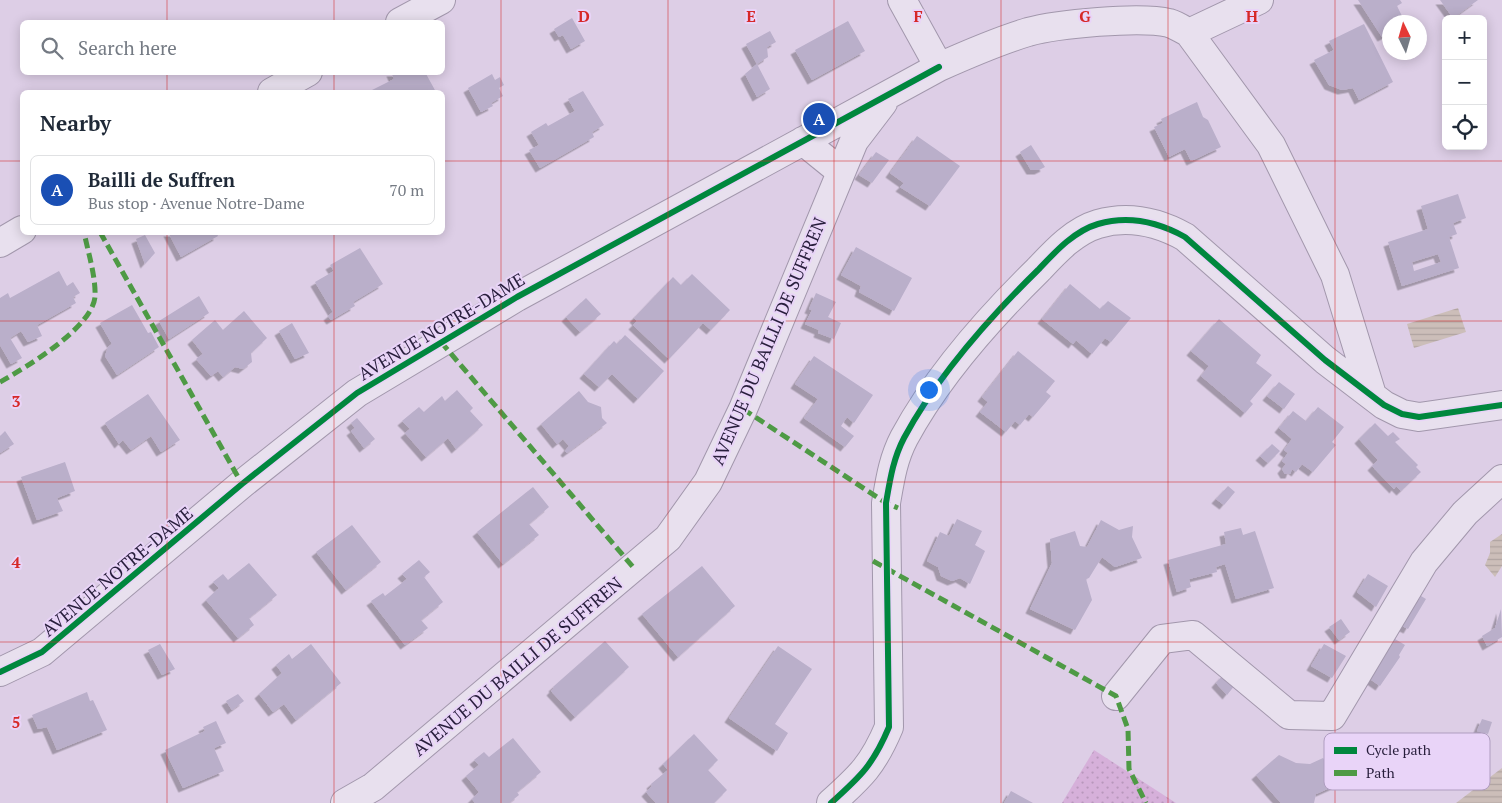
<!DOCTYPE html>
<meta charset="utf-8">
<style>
body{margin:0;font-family:"PT Serif",serif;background:#f6f6f7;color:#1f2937}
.controls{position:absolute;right:15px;top:15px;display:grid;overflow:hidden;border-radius:8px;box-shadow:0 2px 12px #0003}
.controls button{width:45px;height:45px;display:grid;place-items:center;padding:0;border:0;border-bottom:1px solid #e0e1e3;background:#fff;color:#1f2937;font:25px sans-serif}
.compass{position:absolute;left:1382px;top:15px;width:45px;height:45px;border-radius:50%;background:#fff;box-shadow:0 2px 12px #0003;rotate:355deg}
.you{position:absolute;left:928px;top:389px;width:18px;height:18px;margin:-12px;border:4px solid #fff;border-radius:50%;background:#1a73e8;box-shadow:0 0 0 8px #1a73e833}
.badge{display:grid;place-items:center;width:32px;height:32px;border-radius:50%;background:#675c78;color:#fff;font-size:16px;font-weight:700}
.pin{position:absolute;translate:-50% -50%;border:2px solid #fff;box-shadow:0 1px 5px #0006}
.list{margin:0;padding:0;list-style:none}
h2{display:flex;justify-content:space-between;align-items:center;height:65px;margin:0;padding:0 20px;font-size:21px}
h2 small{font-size:16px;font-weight:400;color:#747a83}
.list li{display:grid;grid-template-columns:32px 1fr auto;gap:15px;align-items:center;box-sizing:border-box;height:70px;margin:0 10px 10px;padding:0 10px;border:1px solid #e0e1e3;border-radius:8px}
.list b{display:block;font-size:19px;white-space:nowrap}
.list p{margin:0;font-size:16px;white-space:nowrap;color:#747a83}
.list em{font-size:16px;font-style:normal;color:#747a83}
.icon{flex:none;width:28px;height:28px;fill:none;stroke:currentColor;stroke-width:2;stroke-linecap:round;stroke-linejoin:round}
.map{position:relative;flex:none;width:1502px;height:803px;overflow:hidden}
.search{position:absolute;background:#fff;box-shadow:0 2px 12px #0003;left:20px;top:20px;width:425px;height:55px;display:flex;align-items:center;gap:12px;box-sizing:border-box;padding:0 18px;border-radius:8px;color:#747a83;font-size:19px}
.panel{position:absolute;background:#fff;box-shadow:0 2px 12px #0003;left:20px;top:90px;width:425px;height:145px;border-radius:8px}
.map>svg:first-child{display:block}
</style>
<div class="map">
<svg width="1502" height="803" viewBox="0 0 1502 803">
<defs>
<pattern id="green-dots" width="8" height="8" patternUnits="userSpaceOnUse" patternTransform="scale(1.25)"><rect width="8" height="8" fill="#d6b0da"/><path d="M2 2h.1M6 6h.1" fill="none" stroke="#b897bc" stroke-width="1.8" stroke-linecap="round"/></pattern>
<pattern id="water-rules" width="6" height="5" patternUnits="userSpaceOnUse" patternTransform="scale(1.25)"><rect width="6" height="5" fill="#ccbeb9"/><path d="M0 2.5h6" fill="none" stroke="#afa3a0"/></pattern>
<filter id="shadow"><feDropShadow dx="-4.5" dy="4.5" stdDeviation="0" flood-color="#0004"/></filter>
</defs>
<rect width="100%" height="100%" fill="#ddcee6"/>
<path fill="url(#green-dots)" d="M1094,750L1176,803H1062Z"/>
<path fill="url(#water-rules)" d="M1458,308L1466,332L1414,348L1407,324Z
M1502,534V566L1495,577L1485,565L1490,553V542Z
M1502,768V803H1456Z"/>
<path fill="#baafca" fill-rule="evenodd" filter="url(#shadow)" d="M1358,0H1400L1402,3L1397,6L1405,22H1390V33L1382,37Z
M1440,0H1478L1453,18Z
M572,18L585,41L571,49L563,35L559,37L554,29Z
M848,21L865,51L812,80L795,50Z
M1364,24L1393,82L1359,100L1353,88L1342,90L1329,85L1314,60L1334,50L1329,41Z
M770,31L776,42L767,47L768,57L757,64L746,44Z
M757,64L770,89L757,97L745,74Z
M391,72H425L436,92H368L394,79Z
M492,74L495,80L500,77L504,85L499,88L503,96L491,103L493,106L481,112L468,88Z
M583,91L604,125L592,132L594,137L540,168L529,150L539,145L531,132L546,123L548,126L575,111L568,99Z
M1197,102L1203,117L1208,120L1221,147L1191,161L1185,149L1169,157L1154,127L1163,123L1161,119Z
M917,136L960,166L930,206L900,187L904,183L890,173Z
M1031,145L1045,167L1039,170H1031L1020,152Z
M876,152L889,160L872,183L859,175Z
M1458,194L1466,218L1453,223L1457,234L1449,237L1459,268L1402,286L1388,242L1428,229L1421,206ZM1438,254L1441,262L1414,271L1412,262Z
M168,232H216L218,236L181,257Z
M145,235L155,253L145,264L136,239Z
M856,247L912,278L894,311L859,292L861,286L841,275Z
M360,248L383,284L353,302L355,306L331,320L328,316L333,312L315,282L334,271L330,265Z
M59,271L67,286L73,282L80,293L73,297L76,303L37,325L42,336L28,342L21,331L10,338L22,358L11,364L0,345V298L8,293L10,298Z
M692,274L730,310L711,330L703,323L669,359L633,325L637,321L634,318L673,277L681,285Z
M1070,284L1100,309L1108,301L1131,318L1111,342L1105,338L1092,354L1076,340L1073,344L1042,319Z
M816,293L836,302L828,317L841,323L834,339L818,333L819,330L805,324L812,310L809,309Z
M199,296L209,313L169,339L159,321Z
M586,298L601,314L580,332L566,317Z
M132,305L148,333L151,332L159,347L117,375L105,356L108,347L112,344L100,323Z
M244,311L267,338L251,353L252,362L243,369L235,367L223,377L218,371L211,376L196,359L203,354L192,340L215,320L223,330Z
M1219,319L1261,355L1256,363L1272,375L1250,401L1253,404L1245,413L1201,376L1209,366L1191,351Z
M292,323L309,353L295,359L279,331Z
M625,335L664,371L638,399L612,374L599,387L584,374L614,341L617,344Z
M1018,351L1055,381L1046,392L1051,396L1033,417L1029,414L1020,425L1015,421L1006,432L980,412L988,402L982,397Z
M814,356L873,395L854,423L847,417L841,426L854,436L845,447L804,418L818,399L795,384Z
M1279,382L1295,394L1284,409L1267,396Z
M457,390L473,408L470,411L483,425L456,449L448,438L426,457L405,433L410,429L402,421L419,407L424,412L442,396L445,401Z
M579,391L588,402L601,407L602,418L607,423L567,453L565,451L569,446L563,439L557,444L541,424Z
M148,394L180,440L161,452L151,436L131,450L123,440L119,444L105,423Z
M1318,407L1344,427L1332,442L1336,445L1313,472L1302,464L1296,472L1292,469L1290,474H1285L1282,469L1286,464L1282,461L1288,453L1284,450L1292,439L1279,428L1293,411L1306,421Z
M357,418L375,439L364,448L351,431L355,428L351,423Z
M1375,423L1388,436L1393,432L1400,439L1395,442L1418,465L1416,467L1421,472L1401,491L1396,486L1394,489L1372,466L1378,460L1359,439Z
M5,431L14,444L0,453V436Z
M1272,444L1280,451L1268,463L1260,456Z
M65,462L75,491L57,498L63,511L37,520L21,477Z
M1228,486L1235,492L1224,505L1216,499Z
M533,487L549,507L529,524L539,535L503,564L477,532Z
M957,519L982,531L975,545L985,551L970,584L960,578L952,581L941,576L938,567L927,561L940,532L949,536Z
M1101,520L1119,530L1133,526L1132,537L1142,558L1115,567L1102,557L1089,578L1086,579L1092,600L1075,630L1030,609L1052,563L1050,539L1075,531L1080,546L1087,547Z
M352,525L381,562L346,590L316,552Z
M1241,528L1243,535L1255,531L1274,588L1236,599L1225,564L1216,567L1217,572L1189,579L1191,587L1177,592L1168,560L1226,544L1224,532Z
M419,560L430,572L424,577L443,602L421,620L428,628L405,645L371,601L383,593L385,596L407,579L402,574Z
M249,563L277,595L249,618L254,625L238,638L206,600L219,588L213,582L223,574L228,580Z
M702,566L735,606L678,657L642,614Z
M1368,574L1388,586L1376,607L1357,592Z
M1421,596L1426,599L1408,629L1402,626Z
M1501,609L1502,637L1487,646L1482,636L1495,628Z
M1341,619L1350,632L1339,640L1329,627Z
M1395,639L1405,645L1399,655L1400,657L1380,686L1370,679Z
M605,641L629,667L575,717L551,691L554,688L553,687Z
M160,644L175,669L162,675L148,650Z
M311,644L341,683L296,720L284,704L273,712L259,694L282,673L276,665L289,654L292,659Z
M1324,644L1346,656L1332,678L1311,666Z
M778,646L812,669L775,724L788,733L777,751L729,718Z
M1224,674L1235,685L1227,695L1216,683Z
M87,692L90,701L93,700L107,730L57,750L47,727L38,729L32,715Z
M238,694L244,701L232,710L226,701Z
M1482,719L1492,722L1488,734L1477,731Z
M216,721L226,743L214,748L224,771L183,788L165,750L205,731L203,727Z
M694,734L718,760L708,770L727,790L714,803H656L646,792L652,786L651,784L668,770L663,764Z
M513,738L541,772L517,792L519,795L509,803H475L472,799L479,792L466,776L479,765L474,760L484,752L489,757Z
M1279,755L1296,763L1310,764L1323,758L1343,782L1316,794L1314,803H1281L1256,775Z
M1011,791L1033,803H1004Z"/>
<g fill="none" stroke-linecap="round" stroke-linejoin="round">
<defs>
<path id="minor" d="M902,0L939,67C968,54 998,41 1028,32C1057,24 1140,16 1169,23C1176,25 1182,29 1189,33L1271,145L1335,275L1372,395
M400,22L441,0
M1189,33L1259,0
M272,92L308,72
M803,141L840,171
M0,243L22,230
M0,672L42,652L242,484L357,393L517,297L939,67
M1116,696L1162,639L1193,635L1289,715L1332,716L1424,562L1465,513L1502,479
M345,803L373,787L668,538L708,482L743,409L854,141L883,103
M831,803C861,776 873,765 889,727L886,503C890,480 893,459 904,438C938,375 988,319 1038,270C1055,252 1074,231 1098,224C1129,215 1158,222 1185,237L1325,360L1384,405L1402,414L1419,417L1502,405"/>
</defs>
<use href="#minor" stroke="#a297ac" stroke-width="30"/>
<use href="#minor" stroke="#e8e0ee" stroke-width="28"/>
<path stroke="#4e9a45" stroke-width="5" stroke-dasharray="10 5" stroke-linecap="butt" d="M100,232L242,484
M441,342L633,567
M0,382C25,368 92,328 95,297C96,277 88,252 84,232
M743,409L886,503L898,508
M873,561L1116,696L1128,729L1129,769L1146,803"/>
<defs>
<path id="cycleway" d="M0,672L42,652L242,484L357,393L517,297L939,67
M831,803C861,776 873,765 889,727L886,503C890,480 893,459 904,438C938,375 988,319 1038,270C1055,252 1074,231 1098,224C1129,215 1158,222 1185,237L1325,360L1384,405L1402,414L1419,417L1502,405"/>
</defs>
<use href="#cycleway" stroke="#e9d4f8" stroke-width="9"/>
<use href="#cycleway" stroke="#00873e" stroke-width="6"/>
</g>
<path fill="none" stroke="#d62828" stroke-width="1" stroke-opacity="0.55" d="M167,0V22M334,0V22M501,0V803M668,0V803M834,0V803M1001,0V803M1168,0V803M1335,0V803M167,72V92M334,72V92M0,161H22M442,161H1502M167,232V803M334,232V803M0,321H1502M0,482H1502M0,642H1502"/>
<g text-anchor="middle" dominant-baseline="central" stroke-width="4" stroke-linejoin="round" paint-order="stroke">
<g font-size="18" fill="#281e3c" stroke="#e9d4f8">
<text transform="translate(441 326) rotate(-31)">AVENUE NOTRE-DAME</text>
<text transform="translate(768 341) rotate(-67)">AVENUE DU BAILLI DE SUFFREN</text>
<text transform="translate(117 571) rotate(-40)">AVENUE NOTRE-DAME</text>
<text transform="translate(517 666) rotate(-40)">AVENUE DU BAILLI DE SUFFREN</text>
</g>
</g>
<rect x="1324" y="733" width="166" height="57" rx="8" fill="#e9d4f8" stroke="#af9dc0" stroke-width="1"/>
<rect x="1334" y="747" width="23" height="7" fill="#00873e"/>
<rect x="1334" y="770" width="23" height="6" fill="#4e9a45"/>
<g font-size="14" fill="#281e3c">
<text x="1366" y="755">Cycle path</text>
<text x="1366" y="778">Path</text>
</g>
<g font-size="16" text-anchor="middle" font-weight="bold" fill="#d62828" stroke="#e9d4f8" stroke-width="4" stroke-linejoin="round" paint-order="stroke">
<text x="584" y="22">D</text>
<text x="751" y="22">E</text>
<text x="918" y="22">F</text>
<text x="1085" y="22">G</text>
<text x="1252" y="22">H</text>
<text x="16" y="407">3</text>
<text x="16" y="568">4</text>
<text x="16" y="728">5</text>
</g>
</svg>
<div class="controls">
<button>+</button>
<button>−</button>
<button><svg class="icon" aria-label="locate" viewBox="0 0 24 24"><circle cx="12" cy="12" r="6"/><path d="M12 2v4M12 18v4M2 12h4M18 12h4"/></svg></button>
</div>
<svg class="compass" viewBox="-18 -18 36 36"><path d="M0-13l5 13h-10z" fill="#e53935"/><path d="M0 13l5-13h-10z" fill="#747a83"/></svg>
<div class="you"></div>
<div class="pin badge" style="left:819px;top:119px;background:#1a4fb4">A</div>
<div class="search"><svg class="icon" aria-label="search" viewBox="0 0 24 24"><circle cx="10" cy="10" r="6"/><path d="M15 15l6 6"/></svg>Search here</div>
<section class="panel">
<h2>Nearby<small></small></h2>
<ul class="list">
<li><span class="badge" style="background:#1a4fb4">A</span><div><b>Bailli de Suffren</b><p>Bus stop · Avenue Notre-Dame</p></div><em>70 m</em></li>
</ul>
</section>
</div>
